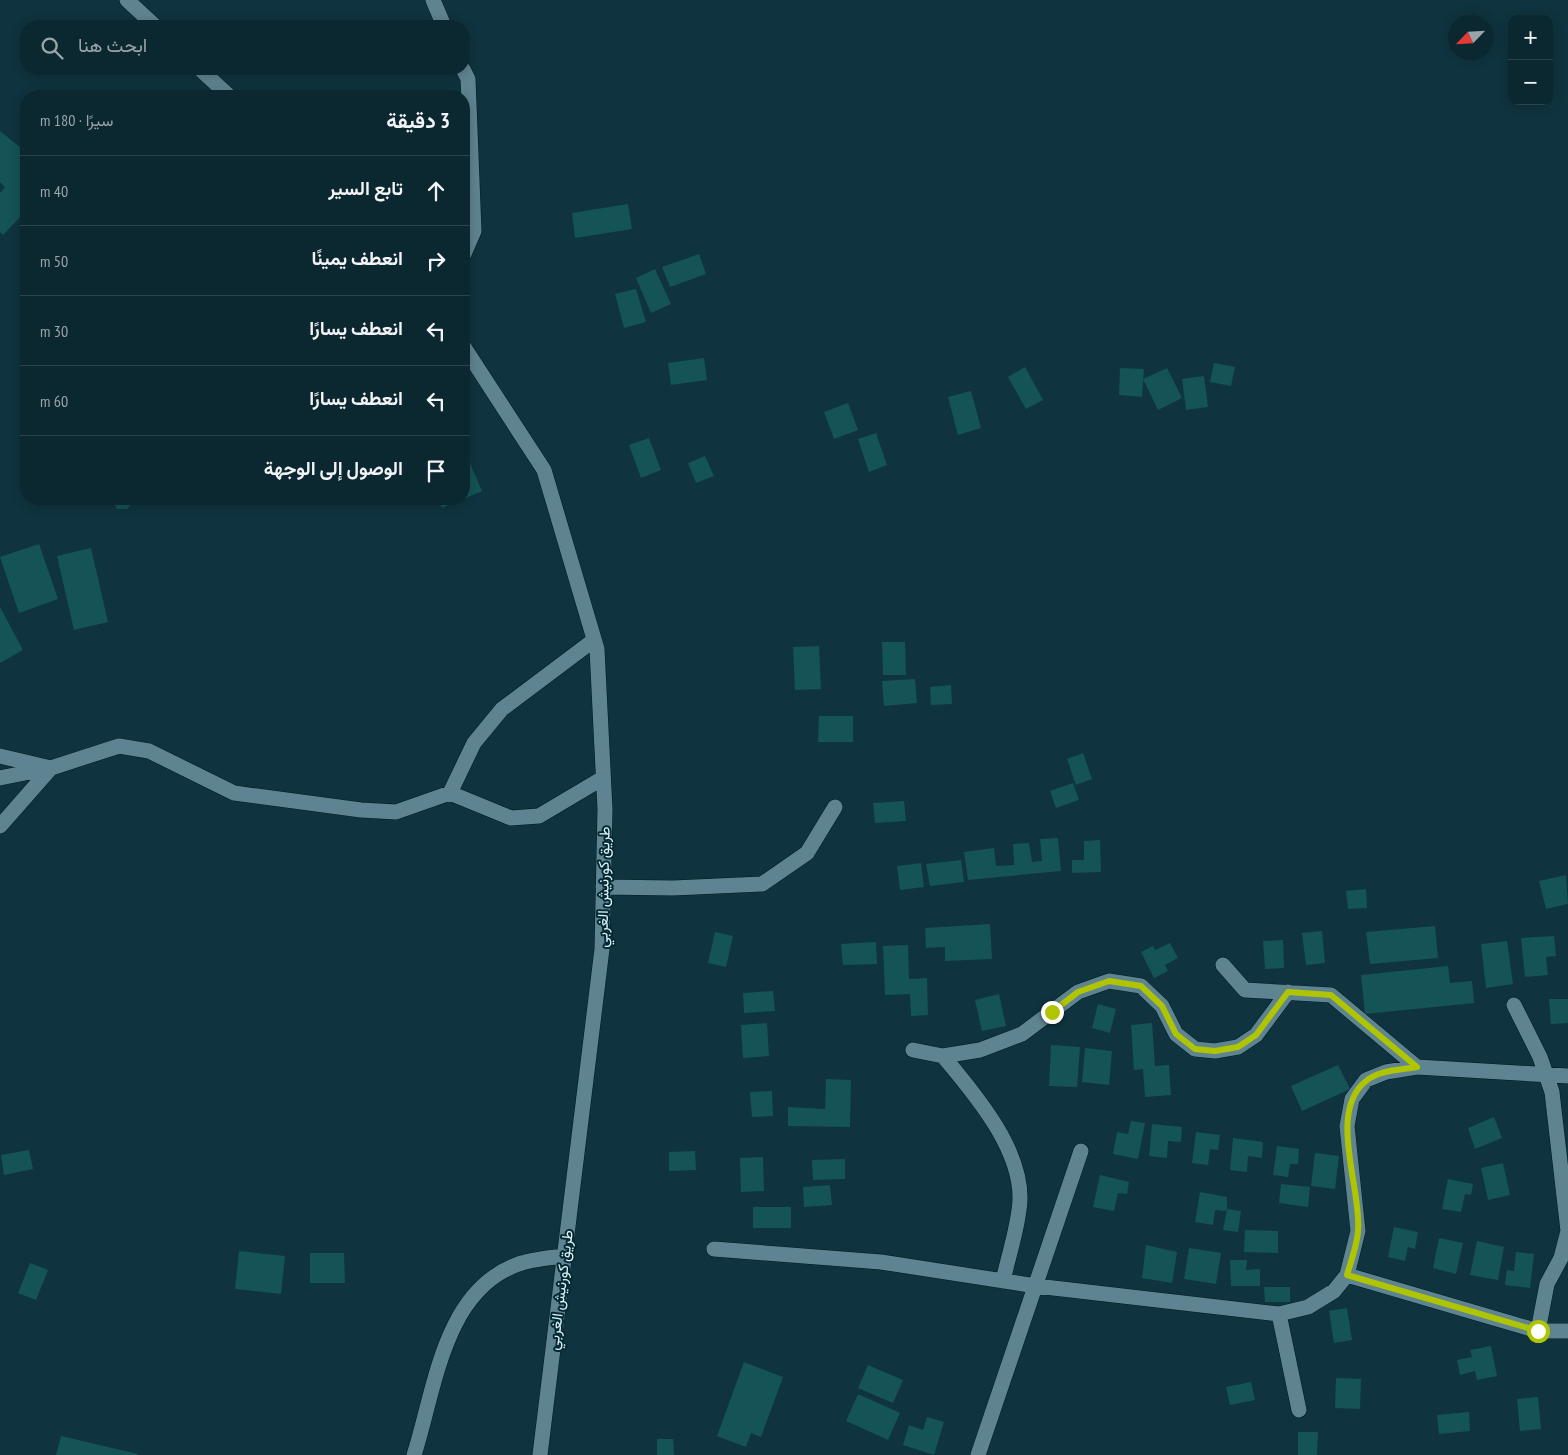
<!DOCTYPE html>
<html lang="ar">
<meta charset="utf-8">
<style>
body{margin:0;font-family:"PT Sans Narrow",Vazirmatn,sans-serif;background:#142f37;color:#f1f3f6;direction:rtl}
.controls{position:absolute;right:15px;top:15px;display:grid;overflow:hidden;border-radius:10px;box-shadow:0 2px 12px #0003}
.controls button{width:45px;height:45px;display:grid;place-items:center;padding:0;border:0;border-bottom:1px solid #2b444b;background:#0b272f;color:#f1f3f6;font:25px sans-serif}
.compass{position:absolute;left:1448px;top:15px;width:45px;height:45px;border-radius:50%;background:#0b272f;box-shadow:0 2px 12px #0003;rotate:245deg}
.stop{position:absolute;width:15px;height:15px;margin:-11px;border:4px solid #b0c502;border-radius:50%;background:#fff}
.stop.end{background:#b0c502;border-color:#fff;box-shadow:0 1px 5px #0008}
.list{margin:0;padding:0;list-style:none}
h2{display:flex;justify-content:space-between;align-items:center;height:65px;margin:0;padding:0 20px;font-size:21px}
h2 small{font-size:16px;font-weight:400;color:#9aa5aa}
.list li{display:grid;grid-template-columns:32px 1fr auto;gap:15px;align-items:center;box-sizing:border-box;height:70px;padding:0 20px;border-top:1px solid #2b444b}
.list b{display:block;font-size:19px;white-space:nowrap}
.list em{font-size:16px;font-style:normal;color:#9aa5aa}
.icon{flex:none;width:28px;height:28px;fill:none;stroke:currentColor;stroke-width:2;stroke-linecap:round;stroke-linejoin:round}
.map{position:relative;flex:none;width:1568px;height:1455px;overflow:hidden;direction:ltr}
.search{position:absolute;background:#0b272f;box-shadow:0 2px 12px #0003;left:20px;top:20px;width:450px;height:55px;display:flex;align-items:center;gap:12px;box-sizing:border-box;padding:0 18px;border-radius:20px;color:#9aa5aa;font-size:19px}
.panel{position:absolute;background:#0b272f;box-shadow:0 2px 12px #0003;left:20px;top:90px;width:450px;height:415px;border-radius:20px;direction:rtl}
.map>svg:first-child{display:block}
</style>
<div class="map">
<svg width="1568" height="1455" viewBox="0 0 1568 1455">
<rect width="100%" height="100%" fill="#0f343f"/>
<path fill="#145356" d="M0,131L26,152V211L3,235L0,232V193L5,187L0,182Z
M628,204L632,229L575,238L572,213Z
M699,254L706,274L670,287L662,267Z
M655,269L671,304L651,313L636,278Z
M636,289L646,322L624,328L615,294Z
M704,358L707,380L671,385L668,363Z
M1214,363L1235,367L1231,386L1210,382Z
M1025,367L1043,400L1026,409L1008,377Z
M1120,368L1144,369L1142,397L1119,395Z
M1167,368L1182,398L1158,410L1143,379Z
M1204,376L1208,407L1186,410L1182,379Z
M971,391L981,428L958,435L948,397Z
M848,403L858,430L834,439L824,412Z
M876,433L887,465L869,472L858,439Z
M649,438L661,470L641,478L629,445Z
M464,449L482,491L442,508L438,499H464Z
M705,456L714,476L696,483L688,463Z
M112,499H133L134,501L127,509H117Z
M39,544L58,599L19,613L0,557Z
M91,548L108,622L74,630L57,556Z
M0,607L23,650L0,663Z
M882,642H905L906,675H883Z
M819,646L821,689L795,690L793,647Z
M915,679L917,703L884,706L882,681Z
M951,685L952,704L931,705L930,687Z
M819,716H853V742H818Z
M1083,753L1092,779L1076,785L1067,759Z
M1073,783L1079,800L1056,808L1050,791Z
M904,801L906,821L875,823L873,803Z
M1058,838L1061,871L968,880L964,852L994,848L996,866L1014,865L1013,844L1029,843L1032,862L1042,861L1040,839Z
M1100,840L1101,872L1072,873V860H1084V841Z
M961,860L964,882L930,886L926,864Z
M921,863L924,887L900,890L897,866Z
M1566,875L1568,904L1546,909L1539,881Z
M1366,889L1367,908L1348,909L1346,891Z
M990,924L992,959L945,961V947L926,948L925,928Z
M1435,926L1438,958L1370,964L1366,932Z
M1322,931L1325,963L1306,965L1302,933Z
M715,932L733,936L726,967L708,963Z
M1554,936L1556,956L1546,957L1548,975L1525,977L1521,938Z
M1283,940L1284,968L1265,969L1263,941Z
M1507,941L1513,984L1486,988L1481,944Z
M876,942L877,964L843,965L841,944Z
M1170,943L1178,958L1165,965L1168,971L1154,978L1141,952L1153,946L1155,950Z
M908,945L909,979L927,978L928,1015L911,1016L910,994L885,995L883,946Z
M1448,966L1450,983L1472,981L1474,1003L1365,1014L1361,975Z
M773,991L775,1011L744,1013L743,993Z
M999,994L1006,1026L982,1031L975,1000Z
M1549,999H1568V1023L1551,1024Z
M1098,1004L1116,1009L1110,1033L1092,1028Z
M767,1023L769,1056L743,1058L741,1025Z
M1152,1023L1155,1066L1169,1065L1171,1095L1145,1097L1143,1069L1134,1070L1131,1025Z
M1051,1045L1080,1047L1077,1087L1049,1086Z
M1085,1048L1112,1051L1109,1085L1082,1082Z
M1338,1065L1350,1089L1302,1111L1291,1086Z
M826,1079L851,1080L850,1127L788,1126V1107L825,1109Z
M772,1091L773,1116L752,1117L750,1092Z
M1494,1117L1502,1138L1475,1149L1468,1128Z
M1131,1121L1145,1123L1138,1159L1113,1154L1117,1132L1128,1134Z
M1152,1124L1182,1127L1181,1142L1168,1141L1167,1158L1149,1156Z
M1196,1132L1220,1135L1218,1150L1210,1149L1208,1165L1192,1163Z
M1233,1138L1263,1142L1262,1158L1248,1156L1247,1172L1230,1170Z
M1277,1146L1299,1149L1298,1164H1290L1288,1177L1273,1175Z
M29,1150L33,1169L4,1175L1,1155Z
M695,1151L696,1170L669,1171V1152Z
M1315,1153L1339,1156L1335,1189L1311,1186Z
M763,1157L764,1191L741,1192L740,1158Z
M845,1159V1179L813,1180L812,1160Z
M1503,1163L1510,1195L1488,1200L1481,1168Z
M1100,1175L1129,1182L1127,1194L1118,1193L1114,1211L1093,1207Z
M1448,1179L1473,1184L1471,1195L1465,1194L1461,1212L1442,1209Z
M1281,1184L1310,1187L1308,1207L1279,1203Z
M830,1185L832,1205L804,1207L803,1187Z
M1200,1192L1227,1197V1209L1225,1211L1215,1210L1213,1225L1195,1222Z
M753,1207H791V1228H753Z
M1227,1209L1241,1211L1238,1232L1223,1230Z
M1394,1227L1418,1232L1415,1249L1408,1247L1405,1261L1388,1257Z
M1245,1230L1278,1231V1253L1244,1252Z
M1439,1238L1463,1243L1456,1274L1433,1268Z
M1477,1241L1504,1247L1498,1280L1470,1275Z
M1146,1245L1177,1252L1172,1283L1142,1278Z
M1189,1248L1221,1253L1216,1284L1184,1279Z
M239,1251L285,1256L281,1294L235,1289Z
M1516,1252L1534,1254L1530,1288L1505,1285L1507,1270L1514,1271Z
M310,1253H344L345,1283H310Z
M1230,1260H1247L1246,1270L1260,1269V1286H1231Z
M30,1263L48,1270L36,1300L18,1293Z
M1264,1287H1290V1302H1265Z
M1347,1308L1352,1340L1334,1343L1329,1311Z
M1491,1346L1497,1376L1477,1380L1475,1371L1460,1375L1457,1360L1472,1357L1470,1350Z
M744,1362L783,1377L761,1437L751,1433L746,1447L717,1436Z
M868,1365L903,1380L893,1403L858,1388Z
M1336,1378L1361,1379L1360,1409L1335,1408Z
M1251,1382L1255,1400L1230,1405L1226,1387Z
M858,1394L900,1413L888,1440L846,1421Z
M1538,1397L1541,1429L1520,1431L1517,1399Z
M1469,1412L1470,1431L1439,1434L1437,1415Z
M927,1417L944,1422L934,1455L903,1445L909,1425L923,1430Z
M1298,1432H1318L1317,1455H1298Z
M61,1436L138,1454V1455H56Z
M657,1439H673L674,1455H657Z"/>
<g fill="none" stroke-linecap="round" stroke-linejoin="round">
<defs>
<path id="minor" d="M127,0L155,26
M433,0L444,26
M200,69L229,96
M463,69L468,79L474,231L464,254
M464,347L544,470L597,649L605,809L602,949L540,1455
M0,756L51,768
M0,778L45,769
M450,793L474,743L502,709L594,640
M0,826L51,768L119,746L149,751L234,793L361,810L396,812L450,793L511,818L539,816L603,778
M603,887L673,888L762,884L807,853L835,807
M1223,965L1245,990L1331,995L1417,1067
M1514,1005L1540,1057L1552,1092L1568,1231L1561,1258L1547,1284L1538,1331
M913,1050L943,1056L980,1050L1022,1034L1078,992L1109,981L1141,986L1162,1006L1176,1034L1195,1049L1215,1051L1238,1047L1256,1035L1288,992
M943,1056C976,1095 1028,1156 1019,1210C1016,1234 1008,1258 1003,1281
M714,1249L881,1262L1036,1286L1279,1314L1308,1307L1334,1291L1347,1275L1358,1231L1347,1126L1352,1099L1366,1080L1386,1072L1417,1067L1568,1076
M1347,1275L1538,1331H1568
M1279,1314L1299,1410
M414,1455C435,1390 443,1293 516,1265C531,1259 549,1258 565,1256
M978,1455L1081,1151"/>
</defs>
<use href="#minor" stroke="#011a22" stroke-width="16"/>
<use href="#minor" stroke="#5f8491" stroke-width="15"/>
</g>
<g fill="none" stroke-linecap="round" stroke-linejoin="round">
<path stroke="#b0c502" stroke-width="6" d="M1052,1012L1078,992L1109,981L1141,986L1162,1006L1176,1034L1195,1049L1215,1051L1238,1047L1256,1035L1288,992L1331,995L1417,1067C1401,1070 1379,1070 1366,1081C1327,1112 1362,1189 1358,1231C1357,1246 1351,1261 1347,1275L1538,1331"/>
</g>
<g text-anchor="middle" dominant-baseline="central" stroke-width="4" stroke-linejoin="round" paint-order="stroke">
<g font-size="15" fill="#dcf0f6" stroke="#032a34">
<text transform="translate(603 887) rotate(-89)">طريق كورنيش الغربي</text>
<text transform="translate(560 1290) rotate(-83)">طريق كورنيش الغربي</text>
</g>
</g>
</svg>
<div class="controls">
<button>+</button>
<button>−</button>
</div>
<svg class="compass" viewBox="-18 -18 36 36"><path d="M0-13l5 13h-10z" fill="#e53935"/><path d="M0 13l5-13h-10z" fill="#9aa5aa"/></svg>
<div class="stop" style="left:1538px;top:1331px"></div>
<div class="stop end" style="left:1052px;top:1012px"></div>
<div class="search"><svg class="icon" aria-label="search" viewBox="0 0 24 24"><circle cx="10" cy="10" r="6"/><path d="M15 15l6 6"/></svg>ابحث هنا</div>
<section class="panel">
<h2>3 دقيقة<small>سيرًا · 180 m</small></h2>
<ul class="list">
<li><svg class="icon" aria-label="ahead" viewBox="0 0 24 24"><path d="M12 20V5M6 11l6-6 6 6"/></svg><div><b>تابع السير</b></div><em>40 m</em></li>
<li><svg class="icon" aria-label="right" viewBox="0 0 24 24"><path d="M7 20v-9h11M14 6l5 5-5 5"/></svg><div><b>انعطف يمينًا</b></div><em>50 m</em></li>
<li><svg class="icon" aria-label="left" viewBox="0 0 24 24"><path d="M17 20v-9H6M10 6l-5 5 5 5"/></svg><div><b>انعطف يسارًا</b></div><em>30 m</em></li>
<li><svg class="icon" aria-label="left" viewBox="0 0 24 24"><path d="M17 20v-9H6M10 6l-5 5 5 5"/></svg><div><b>انعطف يسارًا</b></div><em>60 m</em></li>
<li><svg class="icon" aria-label="arrive" viewBox="0 0 24 24"><path d="M6 21V4h12l-3 4 3 4H6"/></svg><div><b>الوصول إلى الوجهة</b></div></li>
</ul>
</section>
</div>
